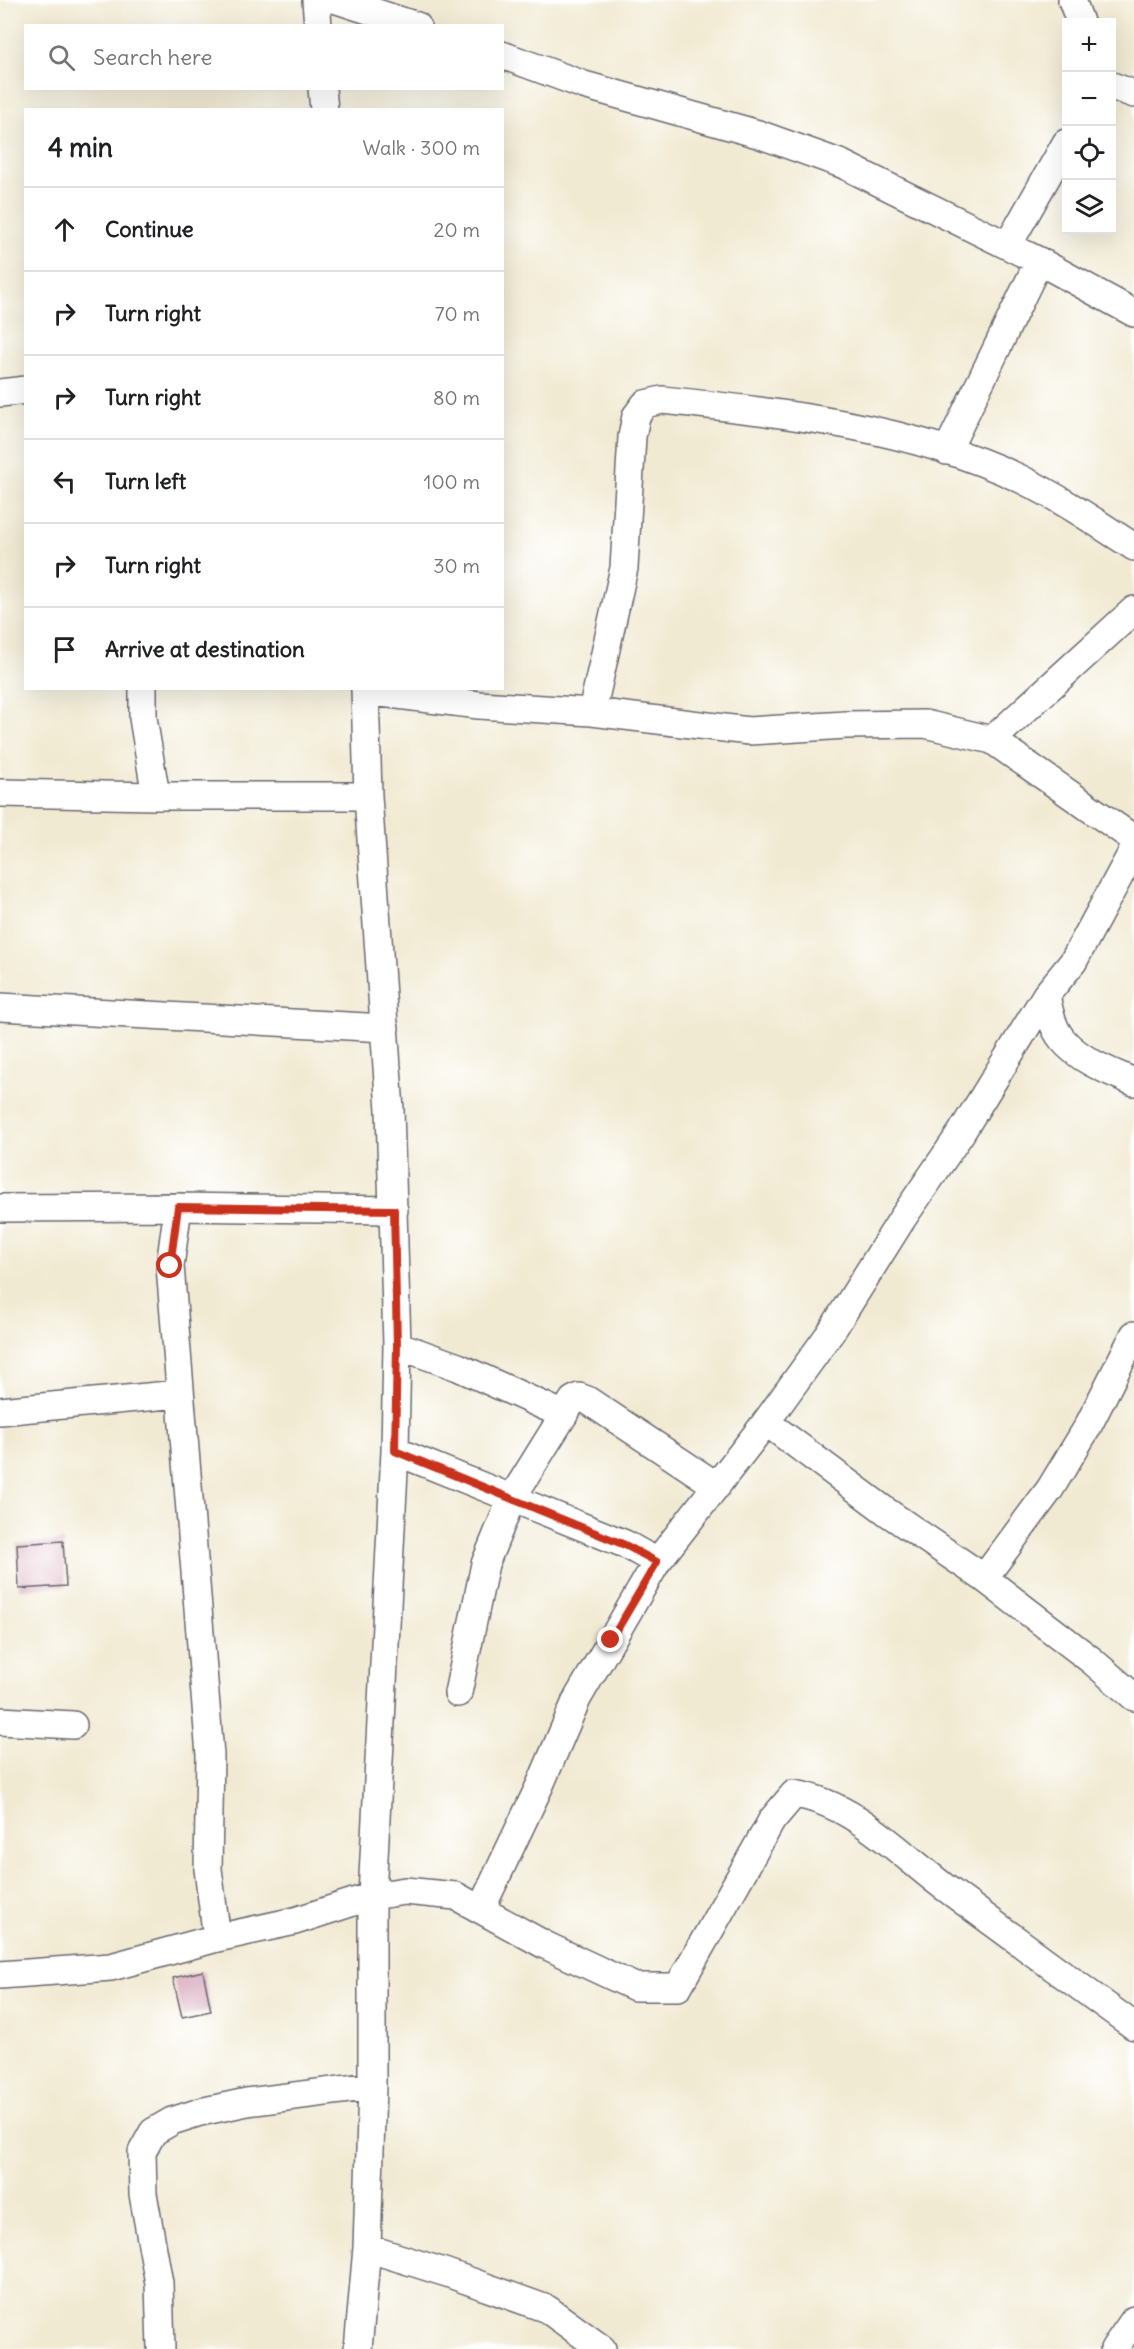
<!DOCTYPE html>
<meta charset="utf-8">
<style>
body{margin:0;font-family:Delius,sans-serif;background:#f6f6f6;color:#202124}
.controls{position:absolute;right:18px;top:18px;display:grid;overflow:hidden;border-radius:0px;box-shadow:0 6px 24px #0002}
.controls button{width:54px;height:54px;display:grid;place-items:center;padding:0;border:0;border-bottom:2px solid #e0e0e0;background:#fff;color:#202124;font:30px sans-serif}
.stop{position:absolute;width:18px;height:18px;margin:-14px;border:4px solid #c8321e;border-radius:50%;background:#fff}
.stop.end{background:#c8321e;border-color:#fff;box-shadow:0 2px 6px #0008}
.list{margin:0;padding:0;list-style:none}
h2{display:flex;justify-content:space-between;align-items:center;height:78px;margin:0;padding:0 24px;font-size:26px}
h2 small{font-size:20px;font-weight:400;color:#757577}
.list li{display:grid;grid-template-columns:39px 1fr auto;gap:18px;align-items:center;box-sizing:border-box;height:84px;padding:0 24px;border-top:2px solid #e0e0e0}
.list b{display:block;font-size:22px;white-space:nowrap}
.list em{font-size:20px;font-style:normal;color:#757577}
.icon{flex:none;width:33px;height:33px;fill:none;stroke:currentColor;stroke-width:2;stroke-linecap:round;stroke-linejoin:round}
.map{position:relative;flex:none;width:1134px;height:2349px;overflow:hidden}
.search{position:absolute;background:#fff;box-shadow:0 6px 24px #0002;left:24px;top:24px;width:480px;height:66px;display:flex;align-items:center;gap:15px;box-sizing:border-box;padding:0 21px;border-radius:0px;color:#757577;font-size:22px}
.panel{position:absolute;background:#fff;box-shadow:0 6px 24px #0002;left:24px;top:108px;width:480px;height:582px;border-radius:0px}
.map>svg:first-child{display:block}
</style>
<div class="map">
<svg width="1134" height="2349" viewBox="0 0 1134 2349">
<rect width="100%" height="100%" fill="#fff"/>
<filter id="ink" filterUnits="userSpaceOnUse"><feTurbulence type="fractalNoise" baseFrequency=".0167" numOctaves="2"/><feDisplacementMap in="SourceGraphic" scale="12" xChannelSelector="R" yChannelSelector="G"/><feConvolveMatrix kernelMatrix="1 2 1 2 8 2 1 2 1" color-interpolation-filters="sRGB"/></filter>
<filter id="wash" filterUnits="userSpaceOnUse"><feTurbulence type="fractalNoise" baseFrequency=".008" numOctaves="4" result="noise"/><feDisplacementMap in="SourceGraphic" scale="24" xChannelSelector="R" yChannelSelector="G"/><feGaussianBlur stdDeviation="1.35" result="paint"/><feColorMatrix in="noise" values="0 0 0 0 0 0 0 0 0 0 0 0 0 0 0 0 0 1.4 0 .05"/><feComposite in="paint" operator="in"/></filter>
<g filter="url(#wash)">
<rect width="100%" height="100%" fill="#f1ead3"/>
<g id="blocks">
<path fill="#d6a6b9" d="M63,1541L66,1586L19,1589L17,1544Z
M203,1971L211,2011L182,2017L173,1978Z"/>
</g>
</g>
<g filter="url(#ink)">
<use href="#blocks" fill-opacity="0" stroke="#6a6870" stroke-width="1.5"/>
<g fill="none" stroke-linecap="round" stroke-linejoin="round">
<defs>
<path id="minor" d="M316,0L318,26
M337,0L417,26
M1072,0L1080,22
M502,55L584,85L758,134L842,164L1039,261L1134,313
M1112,86L1134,94
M322,88L324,110
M1008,245L1066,143
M0,393L26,390
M947,451L1039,261
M143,688V718L156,796
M365,691L479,705L592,712L749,731L846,725L925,724L992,740L1134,839
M592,712L624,568L632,437L636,416L645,404L662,400C784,413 909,426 1021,479C1060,498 1097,523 1134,547
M992,740L1134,610
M0,793L156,796H368
M1046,995C1049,1010 1052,1027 1062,1039C1080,1061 1109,1071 1134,1082
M0,1007L385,1028
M178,1207L170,1266L210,1755L208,1869L217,1938
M0,1208L178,1207L394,1210
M397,1345L458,1367L564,1415
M0,1411L179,1394
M766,1422L887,1512L984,1578L1091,1660L1134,1697
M395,1451L625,1544L657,1562
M984,1578L1050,1489L1087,1428L1134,1335
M458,1693L485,1564L512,1498L573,1400L579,1397L587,1400L717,1486
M0,1721L73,1725
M481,1909L540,1785L577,1699L657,1562L766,1422L831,1332L902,1219L961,1133L1046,995L1073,962L1134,849
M0,1975L111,1967L217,1938L295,1921L372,1896L405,1891L456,1896L545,1945L635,1987H678L772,1820L794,1794C853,1803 898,1852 943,1886C1007,1933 1070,1980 1134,2026
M367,2248L447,2273L547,2309L602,2349
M161,2349L159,2283L143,2194L142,2152L153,2132L172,2121L200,2112L247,2102L372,2086
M358,2349L367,2248L372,2086V1896L395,1451L397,1345L390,1110L368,796L365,688
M1114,2349L1134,2320"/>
</defs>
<use href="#minor" stroke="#6a6870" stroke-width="30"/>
<use href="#minor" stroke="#fff" stroke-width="27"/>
</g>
</g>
<g fill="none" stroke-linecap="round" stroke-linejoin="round" filter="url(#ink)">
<path stroke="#c8321e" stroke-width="8" d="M170,1266L178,1207L394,1210L397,1345L395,1451L625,1545L657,1562L611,1640"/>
</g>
</svg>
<div class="controls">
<button>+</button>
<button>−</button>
<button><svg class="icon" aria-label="locate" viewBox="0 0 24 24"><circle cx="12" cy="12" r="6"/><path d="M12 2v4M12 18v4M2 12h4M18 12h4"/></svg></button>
<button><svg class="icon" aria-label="layers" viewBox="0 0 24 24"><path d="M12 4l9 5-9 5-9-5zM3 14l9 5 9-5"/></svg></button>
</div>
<div class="stop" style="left:170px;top:1266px"></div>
<div class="stop end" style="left:611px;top:1640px"></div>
<div class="search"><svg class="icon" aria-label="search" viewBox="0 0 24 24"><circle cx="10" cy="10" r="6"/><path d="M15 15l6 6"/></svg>Search here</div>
<section class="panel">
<h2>4 min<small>Walk · 300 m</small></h2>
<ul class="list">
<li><svg class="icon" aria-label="ahead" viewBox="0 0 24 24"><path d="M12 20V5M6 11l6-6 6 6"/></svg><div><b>Continue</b></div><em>20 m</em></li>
<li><svg class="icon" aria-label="right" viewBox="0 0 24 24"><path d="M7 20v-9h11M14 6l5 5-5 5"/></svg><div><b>Turn right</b></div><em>70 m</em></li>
<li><svg class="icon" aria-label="right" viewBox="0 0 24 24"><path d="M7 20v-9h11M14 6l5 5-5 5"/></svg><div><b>Turn right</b></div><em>80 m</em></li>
<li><svg class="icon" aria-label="left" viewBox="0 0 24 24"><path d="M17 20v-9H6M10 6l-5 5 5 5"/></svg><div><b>Turn left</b></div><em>100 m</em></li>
<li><svg class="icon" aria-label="right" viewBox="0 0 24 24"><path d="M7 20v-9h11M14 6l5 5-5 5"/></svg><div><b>Turn right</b></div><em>30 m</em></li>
<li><svg class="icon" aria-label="arrive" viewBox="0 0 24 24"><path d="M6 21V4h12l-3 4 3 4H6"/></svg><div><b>Arrive at destination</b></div></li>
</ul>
</section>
</div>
